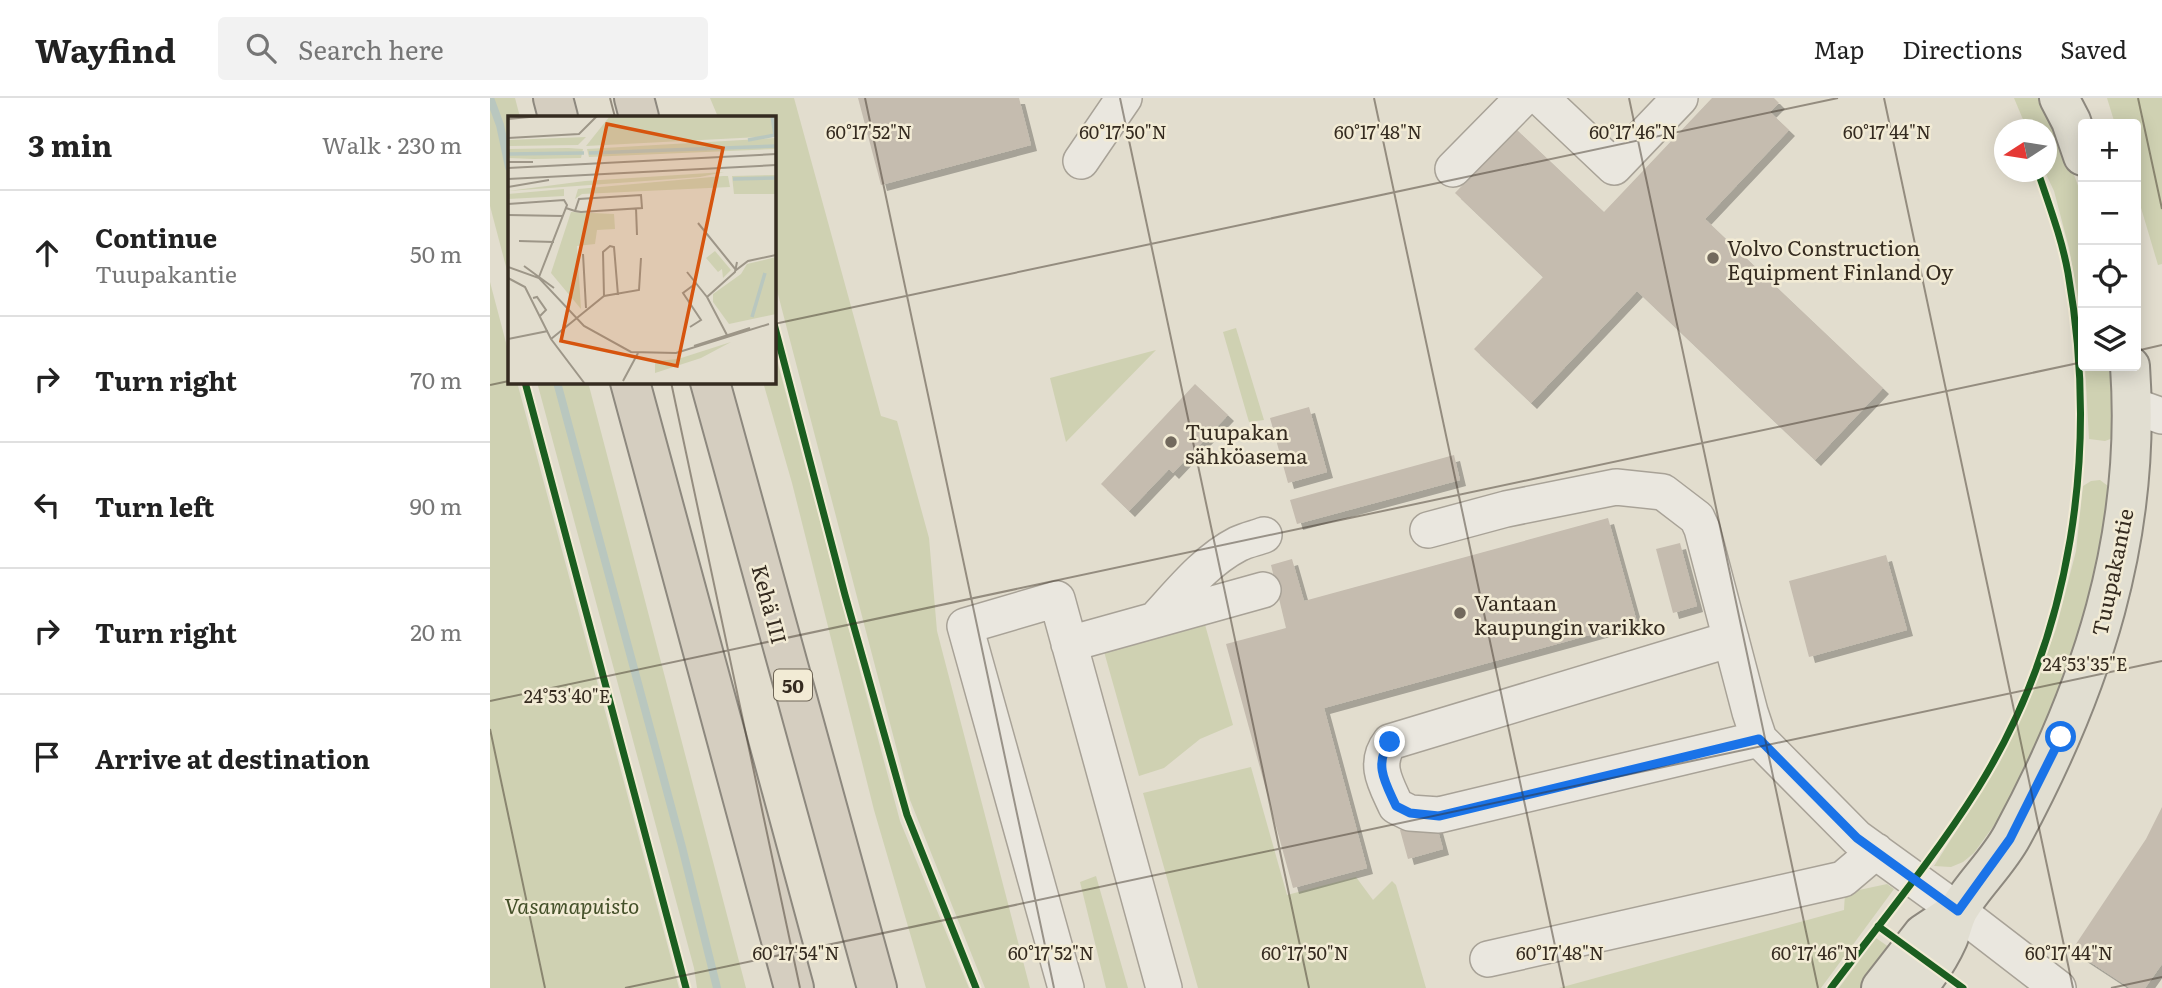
<!DOCTYPE html>
<meta charset="utf-8">
<style>
body{margin:0;font-family:Literata,serif;background:#f2f2f2;color:#222}
.controls{position:absolute;right:21px;top:21px;display:grid;overflow:hidden;border-radius:7px;box-shadow:0 4px 18px #0003}
.controls button{width:63px;height:63px;display:grid;place-items:center;padding:0;border:0;border-bottom:2px solid #e0e0e0;background:#fff;color:#222;font:35px sans-serif}
.compass{position:absolute;left:1504px;top:21px;width:63px;height:63px;border-radius:50%;background:#fff;box-shadow:0 4px 18px #0003;rotate:258deg}
.stop{position:absolute;width:21px;height:21px;margin:-16px;border:5px solid #1a73e8;border-radius:50%;background:#fff}
.stop.end{background:#1a73e8;border-color:#fff;box-shadow:0 2px 7px #0008}
.list{margin:0;padding:0;list-style:none}
h2{display:flex;justify-content:space-between;align-items:center;height:91px;margin:0;padding:0 28px;font-size:30px}
h2 small{font-size:23px;font-weight:400;color:#767676}
.list li{display:grid;grid-template-columns:46px 1fr auto;gap:21px;align-items:center;box-sizing:border-box;height:126px;padding:0 28px;border-top:2px solid #e0e0e0}
.list b{display:block;font-size:26px;white-space:nowrap}
.list p{margin:0;font-size:23px;white-space:nowrap;color:#767676}
.list em{font-size:23px;font-style:normal;color:#767676}
.icon{flex:none;width:38px;height:38px;fill:none;stroke:currentColor;stroke-width:2;stroke-linecap:round;stroke-linejoin:round}
.map{position:relative;flex:none;width:1672px;height:890px;overflow:hidden}
header{display:flex;align-items:center;gap:42px;box-sizing:border-box;height:98px;padding:0 35px;background:#fff;border-bottom:2px solid #e0e0e0}
header strong{font-size:33px}
nav{display:flex;gap:38px;margin-inline-start:auto;font-size:24px}
.search{width:490px;height:63px;background:#f2f2f2;display:flex;align-items:center;gap:18px;box-sizing:border-box;padding:0 24px;border-radius:7px;color:#767676;font-size:26px}
main{display:flex}
aside{flex:1;background:#fff}
.map>svg:first-child{display:block}
</style>
<header>
<strong>Wayfind</strong>
<div class="search"><svg class="icon" aria-label="search" viewBox="0 0 24 24"><circle cx="10" cy="10" r="6"/><path d="M15 15l6 6"/></svg>Search here</div>
<nav><a>Map</a><a>Directions</a><a>Saved</a></nav>
</header>
<main>
<aside>
<h2>3 min<small>Walk · 230 m</small></h2>
<ul class="list">
<li><svg class="icon" aria-label="ahead" viewBox="0 0 24 24"><path d="M12 20V5M6 11l6-6 6 6"/></svg><div><b>Continue</b><p>Tuupakantie</p></div><em>50 m</em></li>
<li><svg class="icon" aria-label="right" viewBox="0 0 24 24"><path d="M7 20v-9h11M14 6l5 5-5 5"/></svg><div><b>Turn right</b></div><em>70 m</em></li>
<li><svg class="icon" aria-label="left" viewBox="0 0 24 24"><path d="M17 20v-9H6M10 6l-5 5 5 5"/></svg><div><b>Turn left</b></div><em>90 m</em></li>
<li><svg class="icon" aria-label="right" viewBox="0 0 24 24"><path d="M7 20v-9h11M14 6l5 5-5 5"/></svg><div><b>Turn right</b></div><em>20 m</em></li>
<li><svg class="icon" aria-label="arrive" viewBox="0 0 24 24"><path d="M6 21V4h12l-3 4 3 4H6"/></svg><div><b>Arrive at destination</b></div></li>
</ul>
</aside>
<div class="map">
<svg width="1672" height="890" viewBox="0 0 1672 890">
<defs>
<filter id="shadow"><feDropShadow dx="6" dy="6" stdDeviation="0" flood-color="#0004"/></filter>
</defs>
<rect width="100%" height="100%" fill="#e2ddce"/>
<path fill="#cfd1b2" d="M0,0H25L30,19H19V180L0,108Z
M220,0H304L391,318L407,323L439,440L447,533L540,890H495L420,702L284,181V19H228Z
M1524,0H1550L1570,39L1593,101V247L1588,200L1579,150L1564,93L1555,74L1556,32L1537,31Z
M1617,0H1672V166L1668,167L1646,93V26H1625Z
M0,184L19,256V284H27L189,890H0Z
M746,230L774,322L759,324L733,234Z
M284,251L410,723L479,890H436L384,712L302,385L273,284H284Z
M666,252L576,344L560,280Z
M1595,268H1624L1623,340L1615,343L1599,341Z
M47,284H98L256,890H207L204,870Z
M1610,382L1622,391L1600,519L1544,658L1510,719L1484,755L1473,764L1461,769L1444,768L1510,664L1540,600L1566,531L1586,453L1593,388L1601,383Z
M714,523L743,627L710,641L674,670L649,678L613,550Z
M761,669L797,797L866,779L883,802L902,783L906,787L936,890H708L653,695Z
M606,778L638,890H616L590,784Z
M1397,786L1404,791L1331,890H1069L1354,812L1355,795Z
M1386,840L1406,854L1379,890H1349Z"/>
<g fill="none" stroke-linecap="round" stroke-linejoin="round">
<path stroke="#b9c7bf" stroke-width="8" d="M0,0L10,27L19,69
M67,284L192,749L227,890"/>
</g>
<path fill="#c5bcaf" filter="url(#shadow)" d="M368,0H529L541,47L391,87Z
M1222,0H1284L1289,5L1280,14L1299,32L1215,121L1393,290L1325,362L1147,193L1041,305L984,251L1053,179L965,95L1026,31L1114,114Z
M705,286L738,317L683,375L679,371L639,413L611,386Z
M819,309L837,374L798,385L780,320Z
M964,357L970,382L807,426L800,402Z
M1118,420L1147,524L834,610L877,770L803,790L736,546L796,530L781,467L802,461L814,503Z
M1190,445L1207,508L1183,515L1166,451Z
M1396,457L1417,532L1319,559L1299,483Z
M1672,709V866L1655,890H1640L1582,852L1656,741Z
M945,722L953,751L918,761L910,732Z"/>
<g fill="none" stroke-linecap="round" stroke-linejoin="round">
<defs>
<path id="minor" d="M1051,0L1124,69L1190,0
M591,63L634,0
M963,71L1033,0
M1641,307L1672,318
M938,432L1016,411L1126,389L1173,394L1207,420L1212,431L1260,614L1269,641L1367,740L1468,813L1568,890
M665,522C690,495 715,463 748,446C756,442 766,440 774,437
M1241,541L900,644C883,666 896,686 906,708L920,715L949,717L1269,641
M579,546L773,492
M998,861L1353,781L1386,753
M576,890L475,528L567,501L674,890"/>
<path id="major" d="M1569,0L1581,23L1593,58
M1391,890L1433,836L1466,814
M1427,890C1440,874 1450,859 1458,841C1462,831 1464,820 1469,811C1484,786 1508,764 1522,738C1602,590 1652,438 1640,268"/>
<path id="highway" d="M63,0L68,19
M144,0L149,19
M140,284L304,890
M220,284L387,890"/>
</defs>
<use href="#minor" stroke="#a8a297" stroke-width="38"/>
<use href="#major" stroke="#8d887e" stroke-width="42"/>
<use href="#highway" stroke="#8d887e" stroke-width="42"/>
<use href="#minor" stroke="#eae7df" stroke-width="35"/>
<use href="#major" stroke="#e1ded1" stroke-width="38"/>
<use href="#highway" stroke="#d5cec0" stroke-width="38"/>
<defs>
<path id="cycleway" d="M284,226L355,497L417,717L486,890
M35,284L196,890
M1388,828L1473,890
M1341,890C1391,824 1444,760 1488,690C1583,537 1609,351 1578,175C1572,141 1559,107 1548,74"/>
</defs>
<use href="#cycleway" stroke="#f2ebd5" stroke-width="11"/>
<use href="#cycleway" stroke="#1b5e20" stroke-width="7"/>
</g>
<g fill="none" stroke-linecap="round" stroke-linejoin="round">
<path stroke="#1a73e8" stroke-width="9" d="M900,644C883,666 896,686 906,708L920,715L949,718L1269,641L1367,740L1468,813L1520,741L1571,639"/>
</g>
<path fill="none" stroke="#352b20" stroke-width="2" stroke-opacity="0.45" d="M120,0L125,19M375,0L564,890M630,0L819,890M884,0L1074,890M1139,0L1328,890M1394,0L1583,890M1648,0L1672,111M284,226L1348,0M1646,253L1672,247M181,284L310,890M0,287L19,283M0,603L1593,264M0,631L55,890M135,890L1672,563M1621,890L1672,879"/>
<g fill="#72695d" stroke="#f2ebd5" stroke-width="2.5">
<circle cx="1223" cy="160" r="7"/>
<circle cx="681" cy="344" r="7"/>
<circle cx="970" cy="515" r="7"/>
</g>
<g text-anchor="middle" dominant-baseline="central" stroke-width="5" stroke-linejoin="round" paint-order="stroke">
<rect fill="#f2ebd5" stroke="#6e6556" stroke-width="2" x="284" y="571.5" width="38" height="31" rx="5"/>
<g font-size="19" font-weight="bold" fill="#352b20">
<text x="303" y="587">50</text>
</g>
<g font-size="21" fill="#352b20" stroke="#f2ebd5" text-anchor="start">
<text x="1237" y="148">Volvo Construction<tspan x="1237" dy="24">Equipment Finland Oy</tspan></text>
<text x="695" y="332">Tuupakan<tspan x="695" dy="24">sähköasema</tspan></text>
<text x="984" y="503">Vantaan<tspan x="984" dy="24">kaupungin varikko</tspan></text>
</g>
<g font-size="21" fill="#352b20" stroke="#f2ebd5">
<text transform="translate(1621 474) rotate(-78)">Tuupakantie</text>
<text transform="translate(281 506) rotate(75)">Kehä III</text>
</g>
<g font-size="21" font-style="italic" fill="#445029" stroke="#f2ebd5">
<text x="82" y="806">Vasamapuisto</text>
</g>
</g>
<g transform="translate(18 18)">
<rect width="268" height="268" fill="#e2ddce"/>
<path d="M102,0H268V20L78,30ZM78,21L70,29L0,30V24ZM268,22V33L81,41L79,33ZM0,33L60,32L75,33L73,42L26,43L0,42ZM216,56L192,61L0,75L77,65ZM268,59V78H226L224,60ZM215,60H220L222,71L74,78L67,83L70,73ZM56,73V80L0,83V78ZM63,96L106,98L107,113L89,114L87,128L69,130L73,193L43,157ZM207,135L223,154L215,162L214,153L210,156L198,142ZM268,141V198L221,208L205,186V178L233,158L239,148ZM223,226L193,242L147,257V245L170,243Z" fill="#cfd1b2"/>
<path fill="none" stroke="#b9c7bf" stroke-width="3.5" d="M240,24L267,19L264,0M81,37L268,30M0,38L76,37M225,63L268,62M244,201L257,157"/>
<path fill="none" stroke="#9d9688" stroke-width="2" d="M0,3L32,0M0,22L71,18L89,0M0,46H25M0,52L268,38M0,63L268,49M0,71L41,64M0,88L56,84L59,89L31,161M58,92L67,95L73,96L134,92L133,79L71,83L67,95M128,92L129,119M0,99L55,100M190,107L228,154L240,145L268,139M11,125L46,126M75,138L78,192M16,150L46,172M0,151L31,162L76,210L123,236L168,237L261,208M179,156L199,181M0,162L17,171L43,223L77,268M96,180L95,136L102,130L106,131L110,179M25,182L29,181L38,194L32,200M182,211L193,204L175,177L187,168M220,221L199,181L227,156L229,146M0,223L40,215M43,223L96,180L131,174L133,142M186,230L242,212M115,265L130,237"/>
<path fill="#d6540e" fill-opacity="0.15" stroke="#d6540e" stroke-width="3.5" d="M99,8L215,32L169,250L53,225Z"/>
<rect width="268" height="268" fill="none" stroke="#352b20" stroke-width="3.5"/>
</g>
<g font-size="18" text-anchor="middle" fill="#352b20" stroke="#f2ebd5" stroke-width="5" stroke-linejoin="round" paint-order="stroke">
<text x="379" y="41">60°17'52"N</text>
<text x="633" y="41">60°17'50"N</text>
<text x="888" y="41">60°17'48"N</text>
<text x="1143" y="41">60°17'46"N</text>
<text x="1397" y="41">60°17'44"N</text>
<text x="1595" y="573">24°53'35"E</text>
<text x="77" y="605">24°53'40"E</text>
<text x="306" y="862">60°17'54"N</text>
<text x="561" y="862">60°17'52"N</text>
<text x="815" y="862">60°17'50"N</text>
<text x="1070" y="862">60°17'48"N</text>
<text x="1325" y="862">60°17'46"N</text>
<text x="1579" y="862">60°17'44"N</text>
</g>
</svg>
<div class="controls">
<button>+</button>
<button>−</button>
<button><svg class="icon" aria-label="locate" viewBox="0 0 24 24"><circle cx="12" cy="12" r="6"/><path d="M12 2v4M12 18v4M2 12h4M18 12h4"/></svg></button>
<button><svg class="icon" aria-label="layers" viewBox="0 0 24 24"><path d="M12 4l9 5-9 5-9-5zM3 14l9 5 9-5"/></svg></button>
</div>
<svg class="compass" viewBox="-18 -18 36 36"><path d="M0-13l5 13h-10z" fill="#e53935"/><path d="M0 13l5-13h-10z" fill="#767676"/></svg>
<div class="stop" style="left:1571px;top:639px"></div>
<div class="stop end" style="left:900px;top:644px"></div>
</div>
</main>
